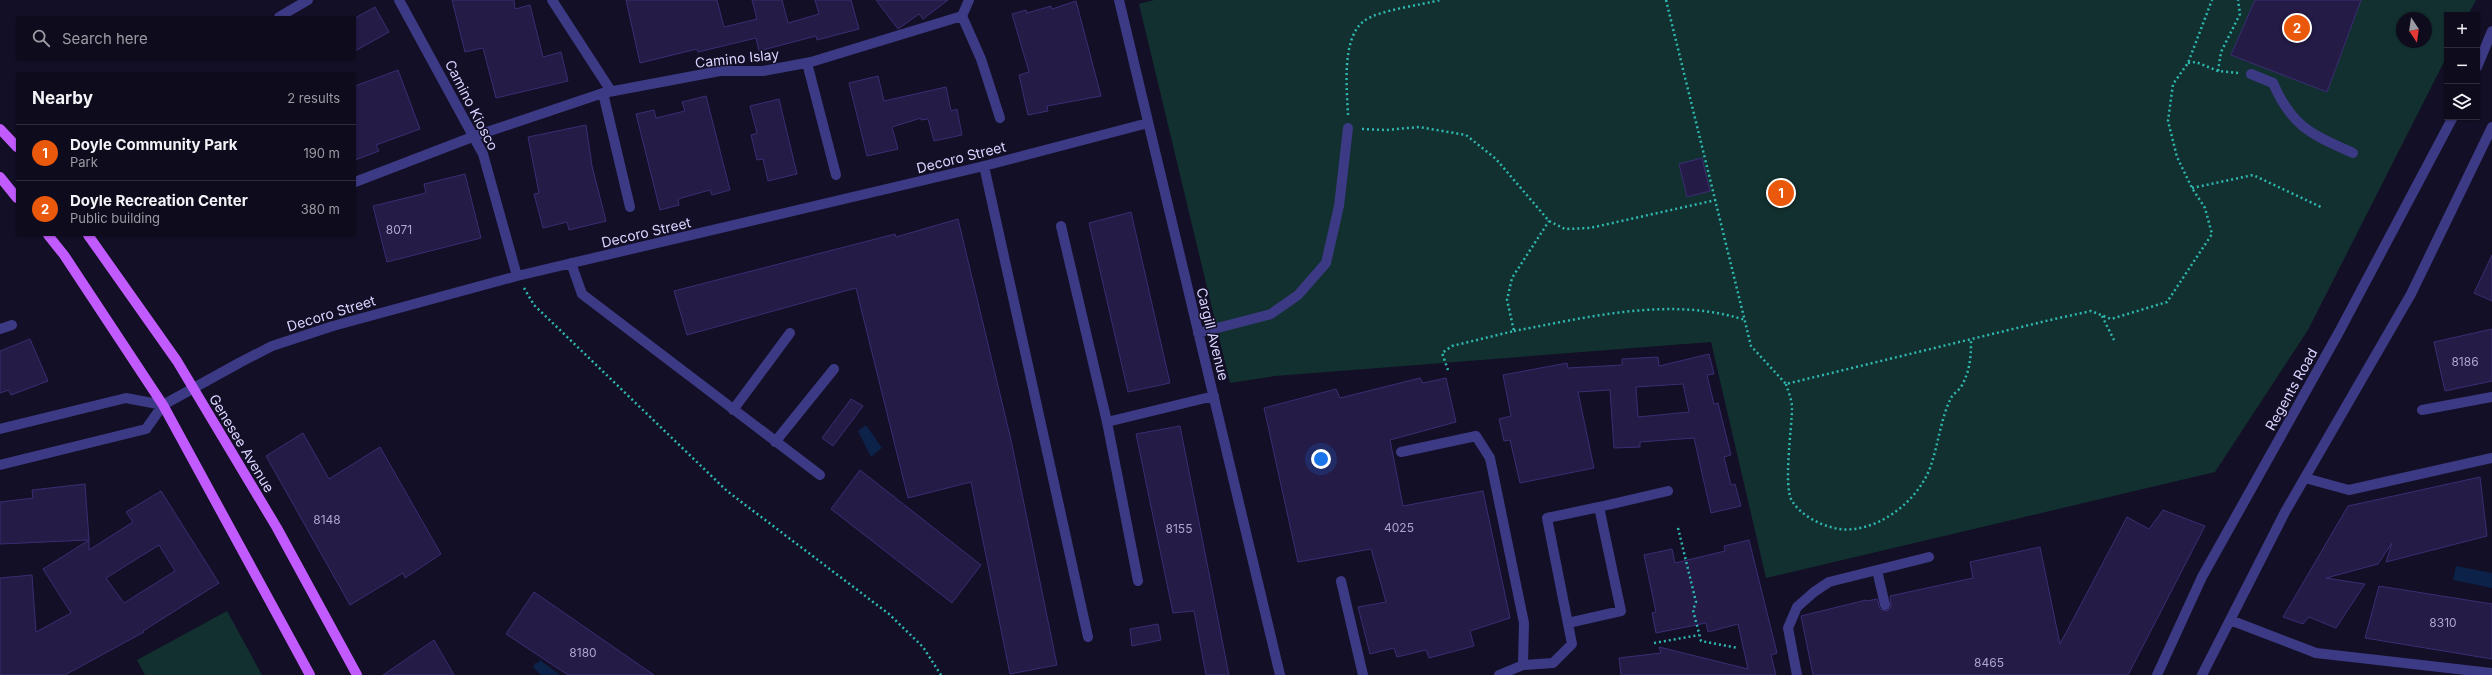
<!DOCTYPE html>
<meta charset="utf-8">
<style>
body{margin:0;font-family:Inter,sans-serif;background:#1c1929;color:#f1f3f6}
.controls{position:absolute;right:12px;top:12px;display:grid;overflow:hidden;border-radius:0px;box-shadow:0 1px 3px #0004}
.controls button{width:36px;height:36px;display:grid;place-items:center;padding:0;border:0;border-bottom:1px solid #2e2b3b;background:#0e0b1c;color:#f1f3f6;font:20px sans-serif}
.compass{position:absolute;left:2396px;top:12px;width:36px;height:36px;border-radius:50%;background:#0e0b1c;box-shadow:0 1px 3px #0004;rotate:167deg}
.you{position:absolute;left:1321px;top:459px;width:14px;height:14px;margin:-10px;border:3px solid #fff;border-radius:50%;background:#1a73e8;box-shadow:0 0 0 6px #1a73e833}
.badge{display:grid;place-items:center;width:26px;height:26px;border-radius:50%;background:#ea580c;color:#fff;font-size:13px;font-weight:700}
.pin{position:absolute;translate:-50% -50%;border:2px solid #fff;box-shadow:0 1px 4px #0006}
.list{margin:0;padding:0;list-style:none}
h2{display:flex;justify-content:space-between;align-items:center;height:52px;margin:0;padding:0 16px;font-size:17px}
h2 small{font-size:13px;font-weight:400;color:#9b9ba3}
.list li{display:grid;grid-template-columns:26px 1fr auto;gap:12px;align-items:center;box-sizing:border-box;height:56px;padding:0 16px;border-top:1px solid #2e2b3b}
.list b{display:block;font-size:15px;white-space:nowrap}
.list p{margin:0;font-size:13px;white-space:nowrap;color:#9b9ba3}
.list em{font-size:13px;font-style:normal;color:#9b9ba3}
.icon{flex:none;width:22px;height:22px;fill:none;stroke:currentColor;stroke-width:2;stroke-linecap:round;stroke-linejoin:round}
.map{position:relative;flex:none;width:2492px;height:675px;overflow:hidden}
.search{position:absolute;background:#0e0b1c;box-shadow:0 1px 3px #0004;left:16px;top:16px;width:340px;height:44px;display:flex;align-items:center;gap:10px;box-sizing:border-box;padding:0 14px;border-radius:0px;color:#9b9ba3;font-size:15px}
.panel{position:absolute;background:#0e0b1c;box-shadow:0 1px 3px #0004;left:16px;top:72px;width:340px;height:164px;border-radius:0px}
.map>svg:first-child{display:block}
</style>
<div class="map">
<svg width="2492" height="675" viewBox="0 0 2492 675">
<rect width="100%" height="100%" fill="#130f26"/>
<path fill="#12302f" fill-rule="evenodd" d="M1154,0H2476L2468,15H2447V56L2308,330L2215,472L1766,578L1711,342L1275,376L1230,383L1139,4ZM2402,18H2426V42H2402Z
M227,611L262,675H145L137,660Z"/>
<path fill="#0c2248" d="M866,425L882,448L871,457L858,431Z
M2456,566L2492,573V588L2453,580Z
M540,660L560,675H541L533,667L535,663H538Z"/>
<path fill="#241b47" stroke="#3b2d73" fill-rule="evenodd" d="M452,0H514L515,9L530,5L543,57L561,52L568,81L496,98L483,48L465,52Z
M626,0H717L724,27L757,19L752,0H782L788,23L819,14L815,0H851L859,29L817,40L816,36L759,51L756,38L698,52L697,49L640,63Z
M876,0H948L923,19L919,14L898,29Z
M2255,0H2361L2327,92L2231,55Z
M1076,1L1101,96L1047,106L1048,111L1028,115L1019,75L1029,72L1012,14L1026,10L1027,13L1051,6L1052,9Z
M375,7L389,32L355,51V18Z
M398,70L420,129L376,145L379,151L355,160V86Z
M878,76L884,101L946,87L951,111L957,109L962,135L934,141L928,119L921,120V118L892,127L898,149L867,156L849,83Z
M706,96L730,190L712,195L710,190L678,199L679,205L660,210L636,114L654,110L656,118L685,111L682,102Z
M779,99L797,174L768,181L763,159L757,160L751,135L757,133L750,106Z
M586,125L592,166L606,221L569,230L567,222L543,228L534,194L539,193L528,137Z
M1702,158L1710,191L1687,197L1679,164Z
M465,174L481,238L387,262L373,206L426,193L424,184Z
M1131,212L1170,383L1128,392L1089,223Z
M958,219L1011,440L1057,665L1010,674L971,482L908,498L856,288L687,335L674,291L895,234L896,237Z
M2492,255V301L2474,293Z
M2492,329V381L2445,391L2434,342Z
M30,339L48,381L11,395L9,390L0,393V351Z
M1709,354L1714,374L1707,375L1714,404L1718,403L1731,455L1724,457L1731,485L1735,484L1741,506L1711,513L1694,438L1640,442V447L1614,448L1610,390L1578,392L1594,468L1520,483L1510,440L1504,441L1499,419L1511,416L1503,375L1567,363L1568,368L1622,365V359L1658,357L1659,366ZM1683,384L1689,412L1638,417L1636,387Z
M1420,378L1423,383L1446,378L1456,422L1390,440L1403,506L1483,491L1510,618L1470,631L1474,646L1429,658L1426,650L1397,657L1394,648L1370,654L1358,607L1386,602L1371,549L1298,562L1264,408L1336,389L1340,398Z
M851,399L863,406L833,446L822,438Z
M1180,426L1229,675H1206L1194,611L1173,613L1136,434Z
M303,433L329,479L380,447L441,554L405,578L403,573L350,605L266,456Z
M860,470L981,565L952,603L831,509Z
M2480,477L2487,536L2386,562L2392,543L2378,564L2326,578L2365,584L2336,628L2309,617L2303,624L2283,617L2348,506Z
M85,484L89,540L0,544V502L33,498L32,490Z
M161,491L219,583L143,631L144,632L65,675H0V578L32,575L36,632L71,613L43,569L89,540V550L133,522L126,512ZM159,545L175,571L124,603L106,578Z
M2163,510L2205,526L2128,675H1813L1801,616L1866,600L1867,601L1877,599L1880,609L1887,611L1891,607L1890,596L1973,578L1970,562L2040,547L2060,644L2127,517L2149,529Z
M1749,540L1777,653L1771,655L1776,675H1621L1619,658L1661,653L1659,647L1748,669L1738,624L1708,632L1706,623L1656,633L1652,613L1656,612L1644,555L1672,549L1675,563L1725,551L1724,546Z
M2379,586L2492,604V659L2365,638Z
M534,592L654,675H568L506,634Z
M1158,624L1161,640L1132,646L1130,629Z
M434,640L454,675H383Z"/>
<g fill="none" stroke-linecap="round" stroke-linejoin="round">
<path stroke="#2fb8b0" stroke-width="2.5" stroke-dasharray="2 3" stroke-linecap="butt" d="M1666,0L1751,346L1786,384L2050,320L2091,311L2111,319L2167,302L2212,234L2205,208L2192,188L2177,157L2168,121L2173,84L2188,63L2212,0
M2188,63L2196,62L2218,71L2238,73
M2218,71L2221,52L2240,14L2238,0
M1348,115C1347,90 1341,38 1364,21C1378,10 1422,5 1440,0
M1362,129L1386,130L1419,127L1466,135L1496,159L1549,221L1565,229L1590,228L1716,200
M2192,188L2253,175L2323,208
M524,288L534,305L727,491L889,614L923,647L941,675
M2102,316L2114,340
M1514,331C1589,317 1672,296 1745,320
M1448,370L1442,353L1452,346L1514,331L1507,300L1512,278L1549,221
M1786,384C1788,391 1792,400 1792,408C1792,427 1783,487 1792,501C1801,515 1818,524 1834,528C1873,537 1919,502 1931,465C1938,445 1941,418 1951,398C1953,394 1958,391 1961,387C1970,371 1971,358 1971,340
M1678,528L1696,602L1693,610L1701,641L1738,648
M1654,643L1699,635"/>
<path stroke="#3d3a85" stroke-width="10" d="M399,0L483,154L517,276
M552,0L611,91
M1119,0L1280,675
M962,16L981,59L1000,118
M279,17L308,0
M807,63L836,175
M2477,67L2492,31
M2251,74L2273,83C2292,127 2311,134 2353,153
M603,93L630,207
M984,166L1088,637
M355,182L475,136L603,93L720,71H763L811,62L962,16L969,0
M1061,226L1107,422
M571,263L582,294L820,475
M0,329L12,325
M1198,333L1271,314L1298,295L1326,263L1339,206L1348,128
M733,410L790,333
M2422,410L2492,397
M0,429L126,398L163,405
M775,442L834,369
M1401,452L1476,436L1490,458L1524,623L1523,665
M0,465L146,429L163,405L239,363L272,346L333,326L517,276L984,166L1148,123
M2305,478L2349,490L2492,458
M1599,507L1668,491
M1877,570L1885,605
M1138,581L1107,422L1214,396
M1341,581L1363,675
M2230,620L2316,653L2492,673
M1499,675L1523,665L1553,663L1572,644L1547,518L1599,507L1621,611L1568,623
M1797,675L1788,628L1797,607L1814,592L1829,582L1929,557
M2157,675L2202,577L2339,332L2453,117
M2202,675L2285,512L2411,294L2492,127"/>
<path stroke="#c25bff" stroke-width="10" d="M0,129L17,147
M0,177L17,198
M48,235L64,255L163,405L310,675
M88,235L177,361L277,528L357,675"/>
</g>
<g text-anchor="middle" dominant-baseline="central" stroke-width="3" stroke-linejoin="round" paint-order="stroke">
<g font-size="12" fill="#aca6d1">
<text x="399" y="229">8071</text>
<text x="2465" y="361">8186</text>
<text x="327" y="519">8148</text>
<text x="1399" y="527">4025</text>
<text x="1179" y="528">8155</text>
<text x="2443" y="622">8310</text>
<text x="583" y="652">8180</text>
<text x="1989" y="662">8465</text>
</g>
<g font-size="14" fill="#d9d4ff" stroke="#130f26">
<text transform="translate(737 58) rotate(-6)">Camino Islay</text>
<text transform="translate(472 105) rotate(63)">Camino Kiosco</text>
<text transform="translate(961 157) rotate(-14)">Decoro Street</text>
<text transform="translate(646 232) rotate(-13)">Decoro Street</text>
<text transform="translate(331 313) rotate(-17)">Decoro Street</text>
<text transform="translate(1213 334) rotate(76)">Cargill Avenue</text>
<text transform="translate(2291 389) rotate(-61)">Regents Road</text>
<text transform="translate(242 443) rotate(59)">Genesee Avenue</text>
</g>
</g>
</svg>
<div class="controls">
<button>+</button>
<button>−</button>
<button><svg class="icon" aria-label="layers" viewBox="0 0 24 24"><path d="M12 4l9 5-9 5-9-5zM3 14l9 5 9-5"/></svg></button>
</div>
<svg class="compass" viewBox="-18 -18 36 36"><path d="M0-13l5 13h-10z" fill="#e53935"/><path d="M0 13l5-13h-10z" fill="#9b9ba3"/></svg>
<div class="you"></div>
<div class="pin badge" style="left:1781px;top:193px">1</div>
<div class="pin badge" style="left:2297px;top:28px">2</div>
<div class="search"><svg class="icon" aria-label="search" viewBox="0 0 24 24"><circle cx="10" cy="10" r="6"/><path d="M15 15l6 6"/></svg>Search here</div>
<section class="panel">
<h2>Nearby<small>2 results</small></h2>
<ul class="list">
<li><span class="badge">1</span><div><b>Doyle Community Park</b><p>Park</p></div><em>190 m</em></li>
<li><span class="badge">2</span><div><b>Doyle Recreation Center</b><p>Public building</p></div><em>380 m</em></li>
</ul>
</section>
</div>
